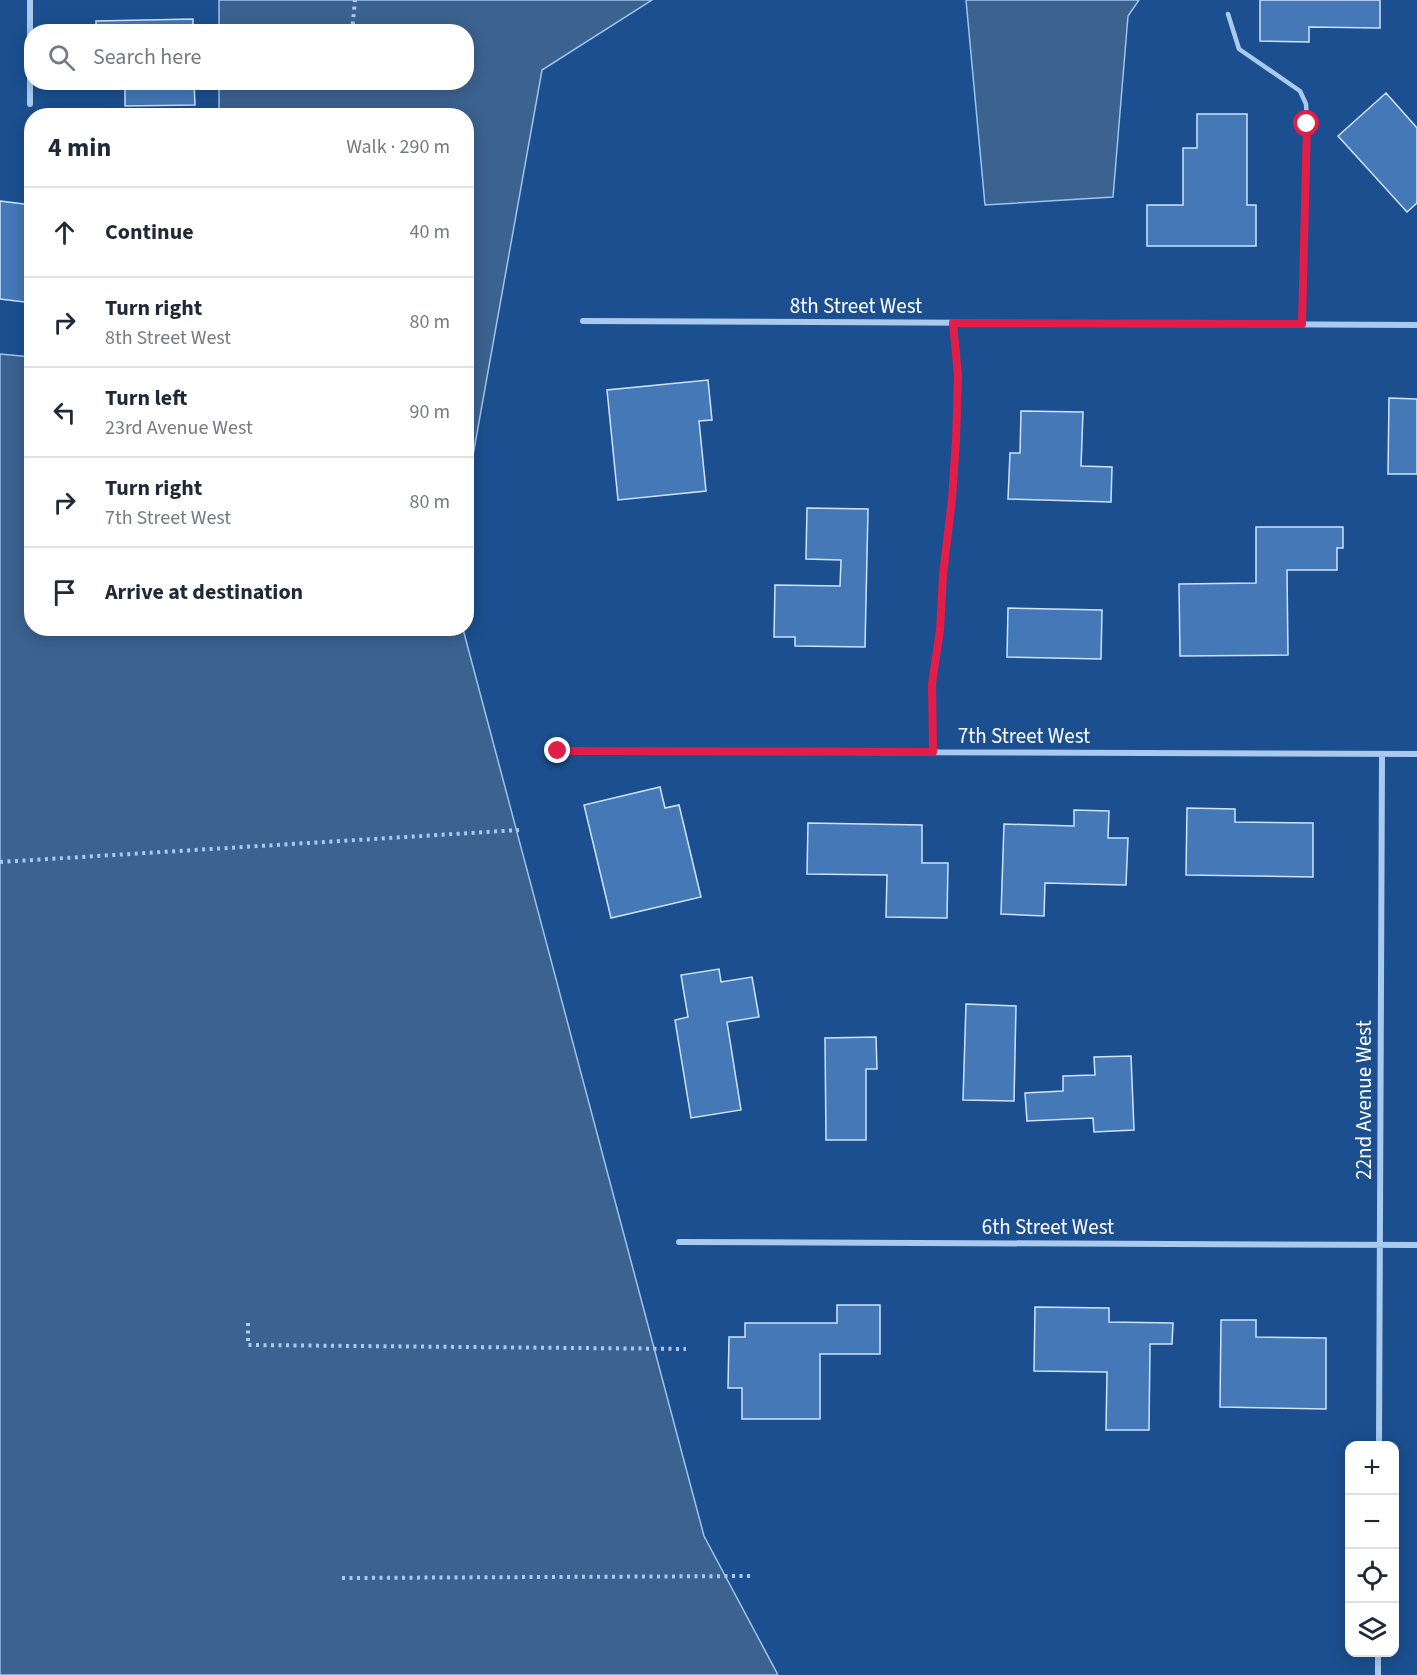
<!DOCTYPE html>
<meta charset="utf-8">
<style>
body{margin:0;font-family:"Source Sans 3",sans-serif;background:#f2f2f3;color:#1f2937}
.controls{position:absolute;right:18px;bottom:18px;display:grid;overflow:hidden;border-radius:12px;box-shadow:0 3px 15px #0003}
.controls button{width:54px;height:54px;display:grid;place-items:center;padding:0;border:0;border-bottom:2px solid #e0e1e3;background:#fff;color:#1f2937;font:30px sans-serif}
.stop{position:absolute;width:18px;height:18px;margin:-14px;border:4px solid #e11d48;border-radius:50%;background:#fff}
.stop.end{background:#e11d48;border-color:#fff;box-shadow:0 2px 6px #0008}
.list{margin:0;padding:0;list-style:none}
h2{display:flex;justify-content:space-between;align-items:center;height:78px;margin:0;padding:0 24px;font-size:26px}
h2 small{font-size:20px;font-weight:400;color:#747a83}
.list li{display:grid;grid-template-columns:39px 1fr auto;gap:18px;align-items:center;box-sizing:border-box;height:90px;padding:0 24px;border-top:2px solid #e0e1e3}
.list b{display:block;font-size:22px;white-space:nowrap}
.list p{margin:0;font-size:20px;white-space:nowrap;color:#747a83}
.list em{font-size:20px;font-style:normal;color:#747a83}
.icon{flex:none;width:33px;height:33px;fill:none;stroke:currentColor;stroke-width:2;stroke-linecap:round;stroke-linejoin:round}
.map{position:relative;flex:none;width:1417px;height:1675px;overflow:hidden}
.search{position:absolute;background:#fff;box-shadow:0 3px 15px #0003;left:24px;top:24px;width:450px;height:66px;display:flex;align-items:center;gap:15px;box-sizing:border-box;padding:0 21px;border-radius:24px;color:#747a83;font-size:22px}
.panel{position:absolute;background:#fff;box-shadow:0 3px 15px #0003;left:24px;top:108px;width:450px;height:528px;border-radius:24px}
.map>svg:first-child{display:block}
</style>
<div class="map">
<svg width="1417" height="1675" viewBox="0 0 1417 1675">
<rect width="100%" height="100%" fill="#1b4f8f"/>
<path fill="#3c6290" stroke="#9cc4f0" stroke-width="1.5" d="M219,0H652L542,70L467,489L466,116L219,115V83L466,82V32L219,31Z
M966,0H1139L1128,16L1113,197L985,205Z
M0,354L31,357L32,628L463,629L704,1536L778,1675H0Z"/>
<path fill="#4478b7" stroke="#cfe3fa" stroke-width="1.5" d="M1260,0H1380V28L1309,27V42L1260,41Z
M193,19V32H96V21Z
M125,82H194L195,105L125,106Z
M1386,93L1417,128V203L1407,212L1338,136Z
M1197,114H1247V205H1256V246H1147V205H1183V148H1197Z
M0,201L32,205V303L0,299Z
M708,380L712,420L699,421L706,491L618,500L607,390Z
M1389,398L1417,399V474H1388Z
M1021,411L1083,412L1081,466L1112,467L1111,502L1008,499L1010,453H1020Z
M807,508L868,509L865,647L795,646V637H774L775,585L840,586L841,560L806,559Z
M1256,527H1343V548H1337V570H1287L1288,655L1180,656L1179,584L1256,583Z
M1008,608L1102,610L1101,659L1007,657Z
M660,787L665,808L679,805L701,897L611,918L584,805Z
M1187,808L1235,809V822L1313,823V877L1186,875Z
M1074,810L1109,811L1108,838H1128L1126,885L1045,883L1044,916L1001,914L1004,824L1074,826Z
M808,823L922,825V863H948L947,918L886,917L887,875L807,874Z
M719,969L721,982L752,977L759,1017L727,1022L741,1110L691,1118L675,1020L688,1017L681,975Z
M966,1004L1016,1006L1014,1101L963,1100Z
M876,1037L877,1069H866V1140H826L825,1038Z
M1131,1056L1134,1130L1094,1132L1093,1118L1027,1121L1025,1093L1063,1091V1076L1095,1075L1094,1057Z
M837,1305H880V1354H820V1419H742V1388H728L729,1337H745V1323H837Z
M1035,1307L1109,1308V1322L1173,1323L1172,1344H1150L1149,1430H1106L1107,1372L1034,1371Z
M1221,1320H1256V1337L1326,1338V1409L1220,1407Z"/>
<g fill="none" stroke-linecap="round" stroke-linejoin="round">
<path stroke="#a9c9ee" stroke-width="4" stroke-dasharray="3 4.5" stroke-linecap="butt" d="M352,32L355,0
M0,862L519,830
M248,1323V1345L686,1349
M342,1578L752,1576"/>
<path stroke="#a9c9ee" stroke-width="4.5" d="M1228,14L1239,49L1300,91L1306,104L1307,124L1302,324"/>
<path stroke="#a9c9ee" stroke-width="6" d="M30,0V104
M583,321L1417,325
M558,751L1417,754
M933,752L932,684L940,630L943,575L952,499L956,440L958,376L953,323
M679,1242L1417,1245
M1379,1446L1382,754
M1378,1675V1652"/>
</g>
<g fill="none" stroke-linecap="round" stroke-linejoin="round">
<path stroke="#e11d48" stroke-width="8" d="M558,751L933,752L932,684L940,630L943,575L952,499L956,440L958,376L953,323L1302,324L1307,124"/>
</g>
<g text-anchor="middle" dominant-baseline="central" stroke-width="5" stroke-linejoin="round" paint-order="stroke">
<g font-size="21" fill="#fff" stroke="#1b4f8f">
<text x="856" y="306">8th Street West</text>
<text x="1024" y="736">7th Street West</text>
<text transform="translate(1364 1100) rotate(-90)">22nd Avenue West</text>
<text x="1048" y="1227">6th Street West</text>
</g>
</g>
</svg>
<div class="controls">
<button>+</button>
<button>−</button>
<button><svg class="icon" aria-label="locate" viewBox="0 0 24 24"><circle cx="12" cy="12" r="6"/><path d="M12 2v4M12 18v4M2 12h4M18 12h4"/></svg></button>
<button><svg class="icon" aria-label="layers" viewBox="0 0 24 24"><path d="M12 4l9 5-9 5-9-5zM3 14l9 5 9-5"/></svg></button>
</div>
<div class="stop" style="left:1307px;top:124px"></div>
<div class="stop end" style="left:558px;top:751px"></div>
<div class="search"><svg class="icon" aria-label="search" viewBox="0 0 24 24"><circle cx="10" cy="10" r="6"/><path d="M15 15l6 6"/></svg>Search here</div>
<section class="panel">
<h2>4 min<small>Walk · 290 m</small></h2>
<ul class="list">
<li><svg class="icon" aria-label="ahead" viewBox="0 0 24 24"><path d="M12 20V5M6 11l6-6 6 6"/></svg><div><b>Continue</b></div><em>40 m</em></li>
<li><svg class="icon" aria-label="right" viewBox="0 0 24 24"><path d="M7 20v-9h11M14 6l5 5-5 5"/></svg><div><b>Turn right</b><p>8th Street West</p></div><em>80 m</em></li>
<li><svg class="icon" aria-label="left" viewBox="0 0 24 24"><path d="M17 20v-9H6M10 6l-5 5 5 5"/></svg><div><b>Turn left</b><p>23rd Avenue West</p></div><em>90 m</em></li>
<li><svg class="icon" aria-label="right" viewBox="0 0 24 24"><path d="M7 20v-9h11M14 6l5 5-5 5"/></svg><div><b>Turn right</b><p>7th Street West</p></div><em>80 m</em></li>
<li><svg class="icon" aria-label="arrive" viewBox="0 0 24 24"><path d="M6 21V4h12l-3 4 3 4H6"/></svg><div><b>Arrive at destination</b></div></li>
</ul>
</section>
</div>
